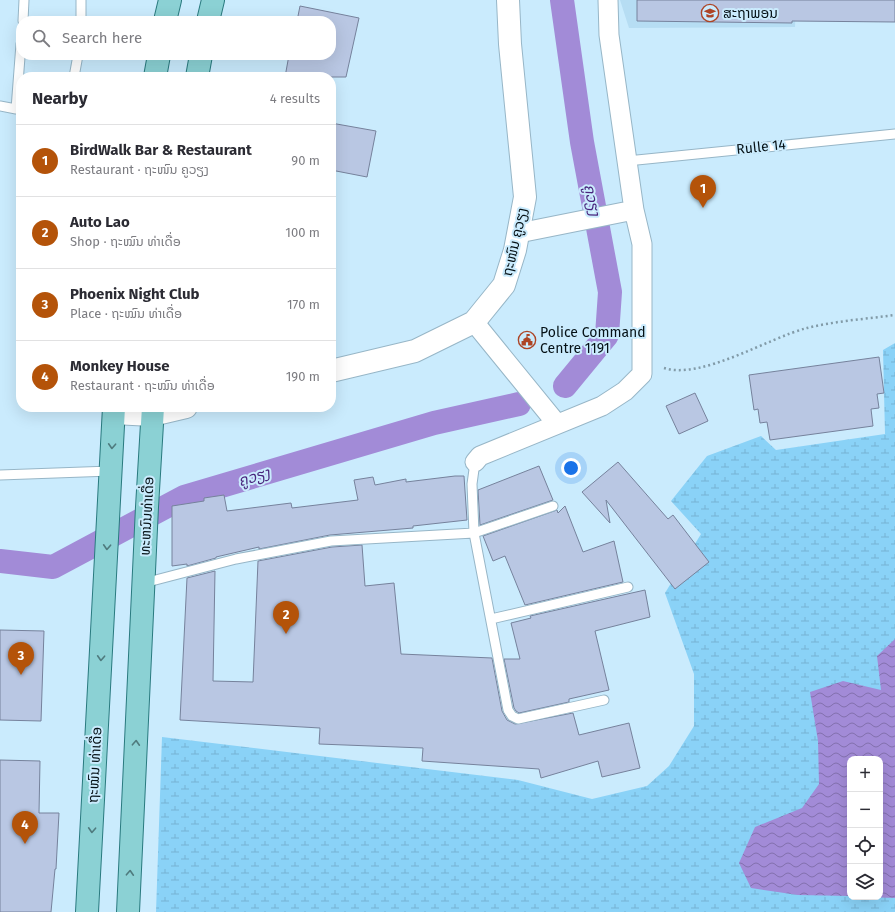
<!DOCTYPE html>
<meta charset="utf-8">
<style>
body{margin:0;font-family:"Fira Sans","Noto Sans Lao",sans-serif;background:#f2f2f3;color:#2b2b33}
.controls{position:absolute;right:12px;bottom:12px;display:grid;overflow:hidden;border-radius:8px;box-shadow:0 4px 16px #0002}
.controls button{width:36px;height:36px;display:grid;place-items:center;padding:0;border:0;border-bottom:1px solid #e1e1e2;background:#fff;color:#2b2b33;font:20px sans-serif}
.you{position:absolute;left:571px;top:468px;width:14px;height:14px;margin:-10px;border:3px solid #fff;border-radius:50%;background:#1a73e8;box-shadow:0 0 0 6px #1a73e833}
.badge{display:grid;place-items:center;width:26px;height:26px;border-radius:50%;background:#b45309;color:#fff;font-size:13px;font-weight:700}
.pin{position:absolute;translate:-50% -33px;filter:drop-shadow(0 1px 2px #0008)}
.pin::after{content:'';position:absolute;top:21px;width:14px;height:12px;background:inherit;clip-path:polygon(0 0,100% 0,50% 100%)}
.list{margin:0;padding:0;list-style:none}
h2{display:flex;justify-content:space-between;align-items:center;height:52px;margin:0;padding:0 16px;font-size:17px}
h2 small{font-size:13px;font-weight:400;color:#7c7c81}
.list li{display:grid;grid-template-columns:26px 1fr auto;gap:12px;align-items:center;box-sizing:border-box;height:72px;padding:0 16px;border-top:1px solid #e1e1e2}
.list b{display:block;font-size:15px;white-space:nowrap}
.list p{margin:0;font-size:13px;white-space:nowrap;color:#7c7c81}
.list em{font-size:13px;font-style:normal;color:#7c7c81}
.icon{flex:none;width:22px;height:22px;fill:none;stroke:currentColor;stroke-width:2;stroke-linecap:round;stroke-linejoin:round}
.map{position:relative;flex:none;width:895px;height:912px;overflow:hidden}
.search{position:absolute;background:#fff;box-shadow:0 4px 16px #0002;left:16px;top:16px;width:320px;height:44px;display:flex;align-items:center;gap:10px;box-sizing:border-box;padding:0 14px;border-radius:16px;color:#7c7c81;font-size:15px}
.panel{position:absolute;background:#fff;box-shadow:0 4px 16px #0002;left:16px;top:72px;width:320px;height:340px;border-radius:16px}
.map>svg:first-child{display:block}
</style>
<div class="map">
<svg width="895" height="912" viewBox="0 0 895 912">
<defs>
<pattern id="wetland-marsh" width="20" height="14" patternUnits="userSpaceOnUse"><rect width="20" height="14" fill="#8ad2f7"/><path d="M1 5h8M5 5V1M11 12h8M15 12V8" fill="none" stroke="#76b3d3"/></pattern>
<pattern id="water-waves" width="16" height="10" patternUnits="userSpaceOnUse"><rect width="16" height="10" fill="#a28bd7"/><path d="M0 5q4-4 8 0t8 0" fill="none" stroke="#8270ad"/></pattern>
</defs>
<rect width="100%" height="100%" fill="#caebfd"/>
<path fill="#b6ddf3" d="M620,0H796L795,27L629,28Z"/>
<path fill="url(#wetland-marsh)" fill-rule="evenodd" d="M895,343V912H156L162,737L518,780L592,799L647,786L669,766L694,726V674L665,593L701,534L671,501L707,456L761,436L776,450L885,434L883,350ZM850,759H880V897H850Z"/>
<path fill="url(#water-waves)" d="M895,639V898L867,897H880V759H850V896L798,895L751,888L739,863L755,827L802,808L819,784L818,741L810,692L843,681L881,690L877,656Z"/>
<g fill="none" stroke-linecap="round" stroke-linejoin="round">
<path stroke="#a28bd7" stroke-width="24" d="M562,0L582,142L610,292L607,335L565,386
M0,561L53,567L184,497L434,423L519,404"/>
</g>
<path fill="#b9c7e3" stroke="#76829c" d="M637,0H895V22L792,21V23L637,21Z
M300,6L359,18L346,77H285L289,55H331V21H297Z
M331,123L376,131L367,177L331,170Z
M879,357L884,393L877,394L879,408L871,409L873,426L770,440L767,422L760,423L758,409L754,410L749,375Z
M695,393L708,421L679,434L666,406Z
M618,462L668,519L673,515L709,562L675,589L606,500L610,523L582,492Z
M539,466L553,500L480,525L478,490Z
M455,476H464L467,520L413,526V528L330,535L259,549V547L216,557V558L187,566V564L172,566V506L204,501V498L224,495L227,511L291,503L292,508L358,500L354,480L373,477L375,485L406,479V482Z
M565,506L583,552L614,541L623,582L525,605L505,556L493,561L483,536L557,510L558,513Z
M362,545L365,586L394,583L401,654L492,658L502,711L507,720L515,724L573,713L579,735L629,723L640,768L602,777L598,761L541,778L539,769L422,761L423,748L319,744L320,728L180,720L187,578L215,571L213,681L253,682L258,561L332,547Z
M645,590L650,617L595,631L609,690L569,699V702L519,713L516,711L514,708L504,659H520L511,623L531,618L530,616Z
M0,630L44,631L41,721L0,720Z
M0,760L40,761L39,813H59L56,869H55L51,912H0Z"/>
<g fill="none" stroke-linecap="round" stroke-linejoin="round">
<defs>
<path id="lane" d="M81,0V21
M23,21L24,0
M74,77L78,55
M0,106L16,109L21,44
M627,161L895,134
M475,462L472,484L474,533L508,710L512,716L518,719L604,700
M0,475L111,471
M144,583L236,559L331,541L474,533L553,506
M491,619L628,587"/>
<path id="street" d="M519,233L634,210
M474,322L557,424
M475,462L480,456L602,406L625,391L642,374V244L634,210L609,35L608,0"/>
<path id="secondary" d="M331,371L415,351L474,322L504,285L515,250L525,197L510,44L508,0
M114,413L152,415L186,407"/>
<path id="primary" d="M165,21L170,0
M208,21L213,0
M155,77L159,55
M197,77L201,55
M87,912L114,407
M128,912L147,507L153,407"/>
</defs>
<use href="#lane" stroke="#97b6c7" stroke-width="11"/>
<use href="#street" stroke="#97b6c7" stroke-width="21"/>
<use href="#secondary" stroke="#97b6c7" stroke-width="24"/>
<use href="#primary" stroke="#297a7f" stroke-width="24"/>
<path stroke="#829ba8" stroke-width="2.5" stroke-dasharray="2 3" stroke-linecap="butt" d="M664,368C702,380 768,338 807,328C835,321 866,319 895,315"/>
<use href="#lane" stroke="#fff" stroke-width="9"/>
<use href="#street" stroke="#fff" stroke-width="19"/>
<use href="#secondary" stroke="#fff" stroke-width="22"/>
<use href="#primary" stroke="#8bd1d4" stroke-width="22"/>
</g>
<defs><path id="oneway-chevron" d="M-2-3.5L2.5 0L-2 3.5" fill="none" stroke-width="1.6" stroke-linecap="round" stroke-linejoin="round"/></defs>
<g stroke="#4f7b7e">
<use href="#oneway-chevron" transform="translate(112 446) rotate(93)"/>
<use href="#oneway-chevron" transform="translate(107 547) rotate(93)"/>
<use href="#oneway-chevron" transform="translate(101 658) rotate(93)"/>
<use href="#oneway-chevron" transform="translate(136 743) rotate(-87)"/>
<use href="#oneway-chevron" transform="translate(92 830) rotate(93)"/>
<use href="#oneway-chevron" transform="translate(130 873) rotate(-87)"/>
</g>
<defs>
<symbol id="school-ring" viewBox="-11 -11 22 22"><circle r="9.5" fill="#caebfd" stroke="#ad4526" stroke-width="1.5"/><path d="M0-5L7-2L0 1L-7-2ZM-4 1L0 2.5L4 1V4Q0 6-4 4Z" fill="#ad4526"/></symbol>
<symbol id="civic-ring" viewBox="-11 -11 22 22"><circle r="9.5" fill="#caebfd" stroke="#ad4526" stroke-width="1.5"/><path d="M-.6-6.5H3V-4.5H.6V-3L4-1V1h2V6H-6V1h2V-1L-.6-3ZM-1.2 2.5V6h2.4V2.5Z" fill="#ad4526"/></symbol>
</defs>
<g fill-rule="evenodd">
<use href="#school-ring" x="700" y="3" width="20" height="20"/>
<use href="#civic-ring" x="517" y="330" width="20" height="20"/>
</g>
<g text-anchor="middle" dominant-baseline="central" stroke-width="4" stroke-linejoin="round" paint-order="stroke">
<g font-size="14" fill="#051116" stroke="#caebfd" text-anchor="start">
<text x="723" y="13">ສະຖາພອນ</text>
<text x="540" y="332">Police Command<tspan x="540" dy="16">Centre 1191</tspan></text>
</g>
<g font-size="14" fill="#051116" stroke="#caebfd">
<text transform="translate(761 147) rotate(-6)">Rulle 14</text>
<text transform="translate(515 242) rotate(-77)">ຖະໜົນ ຄູວຽງ</text>
<text transform="translate(147 516) rotate(-87)">ທະຫນົນທ່າເດື່ອ</text>
<text transform="translate(95 765) rotate(-87)">ຖະໝົນ ທ່າເດື່ອ</text>
</g>
<g font-size="15" font-style="italic" fill="#49257d" stroke="#caebfd">
<text transform="translate(592 200) rotate(79)">ຄູວຽງ</text>
<text transform="translate(254 477) rotate(-17)">ຄູວຽງ</text>
</g>
</g>
</svg>
<div class="controls">
<button>+</button>
<button>−</button>
<button><svg class="icon" aria-label="locate" viewBox="0 0 24 24"><circle cx="12" cy="12" r="6"/><path d="M12 2v4M12 18v4M2 12h4M18 12h4"/></svg></button>
<button><svg class="icon" aria-label="layers" viewBox="0 0 24 24"><path d="M12 4l9 5-9 5-9-5zM3 14l9 5 9-5"/></svg></button>
</div>
<div class="you"></div>
<div class="pin badge" style="left:703px;top:208px">1</div>
<div class="pin badge" style="left:286px;top:634px">2</div>
<div class="pin badge" style="left:21px;top:675px">3</div>
<div class="pin badge" style="left:25px;top:844px">4</div>
<div class="search"><svg class="icon" aria-label="search" viewBox="0 0 24 24"><circle cx="10" cy="10" r="6"/><path d="M15 15l6 6"/></svg>Search here</div>
<section class="panel">
<h2>Nearby<small>4 results</small></h2>
<ul class="list">
<li><span class="badge">1</span><div><b>BirdWalk Bar &amp; Restaurant</b><p>Restaurant · ຖະໜົນ ຄູວຽງ</p></div><em>90 m</em></li>
<li><span class="badge">2</span><div><b>Auto Lao</b><p>Shop · ຖະໝົນ ທ່າເດື່ອ</p></div><em>100 m</em></li>
<li><span class="badge">3</span><div><b>Phoenix Night Club</b><p>Place · ຖະໝົນ ທ່າເດື່ອ</p></div><em>170 m</em></li>
<li><span class="badge">4</span><div><b>Monkey House</b><p>Restaurant · ຖະໝົນ ທ່າເດື່ອ</p></div><em>190 m</em></li>
</ul>
</section>
</div>
